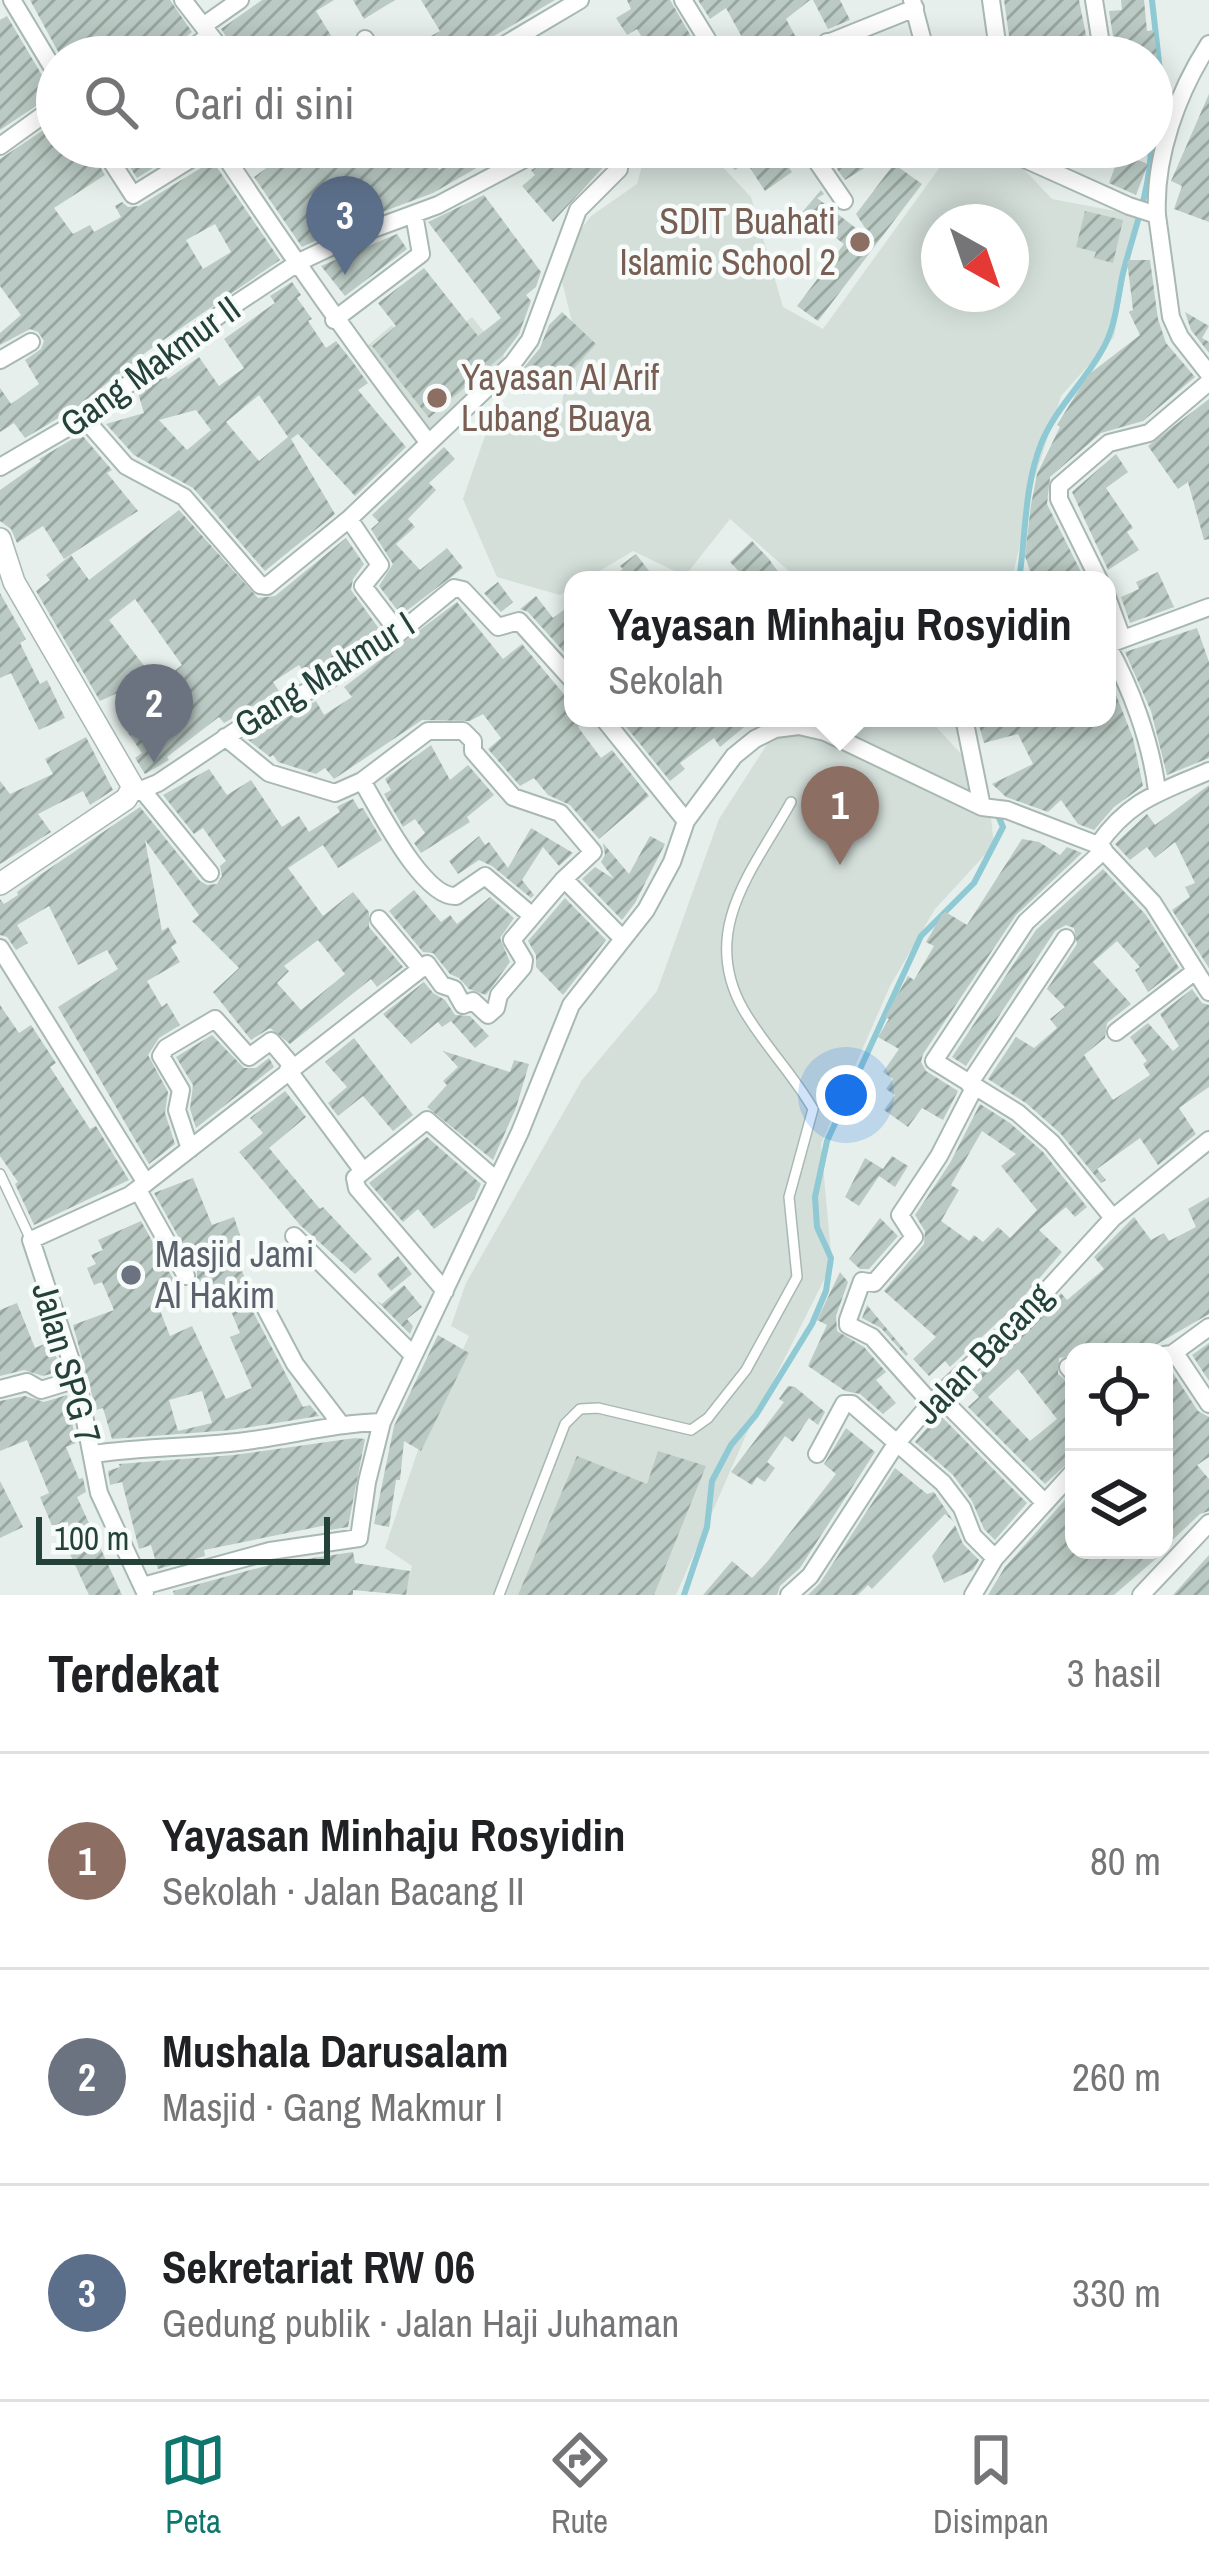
<!DOCTYPE html>
<html lang="id">
<meta charset="utf-8">
<style>
body{margin:0;font-family:"Archivo Narrow",sans-serif;background:#f2f2f2;color:#202124}
.controls{position:absolute;right:36px;bottom:36px;display:grid;overflow:hidden;border-radius:24px;box-shadow:0 6px 30px #0003}
.controls button{width:108px;height:108px;display:grid;place-items:center;padding:0;border:0;border-bottom:3px solid #e0e0e0;background:#fff;color:#202124;font:60px sans-serif}
.compass{position:absolute;left:921px;top:204px;width:108px;height:108px;border-radius:50%;background:#fff;box-shadow:0 6px 30px #0003;rotate:140deg}
.scale{position:absolute;left:36px;bottom:30px;width:294px;box-sizing:border-box;padding-left:12px;border:6px solid #24423a;border-top:0;font-size:33px;line-height:42px;white-space:nowrap;color:#24423a;-webkit-text-stroke:9px #f7fbf9;paint-order:stroke}
.you{position:absolute;left:846px;top:1095px;width:42px;height:42px;margin:-30px;border:9px solid #fff;border-radius:50%;background:#1a73e8;box-shadow:0 0 0 18px #1a73e833}
.badge{display:grid;place-items:center;width:78px;height:78px;border-radius:50%;background:#0f766e;color:#fff;font-size:39px;font-weight:700}
.pin{position:absolute;translate:-50% -99px;filter:drop-shadow(0 3px 6px #0008)}
.pin::after{content:'';position:absolute;top:63px;width:42px;height:36px;background:inherit;clip-path:polygon(0 0,100% 0,50% 100%)}
.popup{position:absolute;left:564px;top:571px;width:552px;height:156px;box-sizing:border-box;display:grid;place-content:center;border-radius:24px;background:#fff;filter:drop-shadow(0 3px 9px #0005);font-size:39px;white-space:nowrap;color:#757577}
.popup b{font-size:45px;color:#202124}
.popup::after{content:'';position:absolute;left:50%;top:100%;margin-left:-24px;border:24px solid transparent;border-top-color:#fff}
.list{margin:0;padding:0;list-style:none}
h2{display:flex;justify-content:space-between;align-items:center;height:156px;margin:0;padding:0 48px;font-size:51px}
h2 small{font-size:39px;font-weight:400;color:#757577}
.list li{display:grid;grid-template-columns:78px 1fr auto;gap:36px;align-items:center;box-sizing:border-box;height:216px;padding:0 48px;border-top:3px solid #e0e0e0}
.list b{display:block;font-size:45px;white-space:nowrap}
.list p{margin:0;font-size:39px;white-space:nowrap;color:#757577}
.list em{font-size:39px;font-style:normal;color:#757577}
.icon{flex:none;width:66px;height:66px;fill:none;stroke:currentColor;stroke-width:2;stroke-linecap:round;stroke-linejoin:round}
.map{position:relative;flex:none;width:1209px;height:1595px;overflow:hidden}
.search{position:absolute;background:#fff;box-shadow:0 6px 30px #0003;left:36px;right:36px;top:36px;height:132px;display:flex;align-items:center;gap:30px;box-sizing:border-box;padding:0 42px;border-radius:66px;color:#757577;font-size:45px}
.sheet{height:804px;background:#fff}
nav{display:flex;justify-content:space-around;align-items:center;box-sizing:border-box;height:168px;border-top:3px solid #e0e0e0;background:#fff;font-size:33px;color:#757577}
nav a{display:grid;justify-items:center;gap:6px}
nav .on{color:#0f766e}
.map>svg:first-child{display:block}
</style>
<div class="map">
<svg width="1209" height="1595" viewBox="0 0 1209 1595">
<defs>
<pattern id="building-hatch" width="6" height="6" patternUnits="userSpaceOnUse" patternTransform="scale(3)"><rect width="6" height="6" fill="#bbcac4"/><path d="M-1 1l2-2M0 6l6-6M5 7l2-2" fill="none" stroke="#98a6a0"/></pattern>
</defs>
<rect width="100%" height="100%" fill="#e6efeb"/>
<path fill="#d4dfda" fill-rule="evenodd" d="M647,147H704L751,197L783,307L823,329L940,167L964,147H1003L1052,199L1136,215L1114,337L1061,396L1034,480L1012,580H799L730,519L685,576L633,551L585,580H573V587L560,595L497,577L463,499L488,427L561,411L573,326L557,261L591,216L637,184ZM939,222H1011V294H939Z
M472,317L510,364L429,432L366,347L392,325L420,357Z
M784,718H928L987,782L994,845L935,909L890,986L821,1144L832,1264L746,1435L676,1595H404L412,1566L385,1548L418,1450L469,1336L451,1326L466,1283L582,1080L657,991L719,819Z"/>
<g fill="none" stroke-linecap="round" stroke-linejoin="round">
<path stroke="#8ec9d4" stroke-width="6" d="M1152,0L1160,71L1152,137
M1019,580C1026,535 1024,487 1041,444C1055,409 1082,385 1101,352C1116,328 1117,300 1123,273C1134,230 1150,191 1151,147
M684,1595L707,1527L712,1481L731,1445L756,1415L812,1324L826,1291L831,1258L817,1227L815,1197L827,1141L921,936L974,883L1003,827L996,811"/>
</g>
<path fill="url(#building-hatch)" fill-rule="evenodd" d="M30,0H170L192,32L172,48L167,57H61Z
M262,0H334L316,11L344,57H313L300,35L271,57H240L221,29Z
M353,0H395L364,19Z
M421,0H555L477,46L471,57H393L440,31Z
M627,0H670L703,57H654L637,29L627,35L616,18L631,9Z
M698,0H810L786,19L798,41L784,48L780,57H731L728,49L744,41L726,8L710,19Z
M813,0H840L850,20L828,29Z
M1004,0H1079L1089,50L1080,51L1081,57H1012Z
M1121,0H1144L1147,31L1154,30L1157,57L1116,55L1109,11L1122,10Z
M7,16L46,82L57,88V92L0,130V20Z
M1209,94V222L1174,209L1182,186L1171,181Z
M57,121V147H89L105,175L54,208L73,234L90,225L94,232L121,217L115,206L122,202L128,207L139,206L209,163H214L280,260L149,350L77,407L25,438L14,423L0,432V388L11,404L39,384L25,360L41,349L44,341L38,332L30,329L0,345V333L21,315L0,286V159ZM215,224L231,252L203,269L186,240Z
M117,147H186L137,178Z
M260,147H282L293,162L313,147H341L349,157L365,147H424L439,170L475,147H513L433,193L366,218L356,202L327,223L333,232L302,247L254,177L272,164Z
M560,147H598L606,164L553,222L522,186L535,175L531,170L554,158Z
M714,147H794L797,155L786,163L792,172L765,191L746,162L735,170Z
M855,147H872L884,156L845,180L837,169Z
M1120,153L1148,164L1136,195L1109,183Z
M894,164L922,184L818,321L797,306L844,244L821,227L813,237L794,222L821,190L824,194L817,198L875,243L856,214Z
M484,195L541,272L536,287L526,295L531,301L519,334L503,355L429,418L372,346L396,326L378,303L424,268L478,336L501,318L428,222Z
M1085,211L1123,220L1113,263L1094,258L1096,252L1076,247Z
M397,234L407,249L345,296L321,266Z
M1127,260H1150L1158,319L1166,343L1195,377L1143,421L1101,433L1050,477L1047,504L1085,580H1063L1061,575L1033,580L1025,556L1031,505L1037,474L1060,427L1057,425L1088,375L1140,335L1129,312L1133,310Z
M292,282L301,295L297,298L312,319L308,321L326,348L336,341L352,361L368,383L358,390L406,447L355,496L298,434L291,439L335,514L265,571L193,488L134,455L106,424L144,413L138,393L164,373L168,379L199,357L219,386L244,368L224,339L275,303L270,296ZM259,395L288,437L259,461L226,422ZM196,410L211,430L187,450L159,420Z
M562,312L596,344L552,393L538,380L524,395L511,383L540,348L549,325Z
M1185,312L1209,326L1202,338L1209,342V353L1191,330Z
M1209,399V539L1204,540L1188,482L1178,489L1148,446Z
M81,434L112,470L107,473L138,511L64,559L43,526L17,543L11,529L0,521V490L41,461L39,459Z
M444,447L455,459L429,483L436,490L408,519L415,527L396,544L420,570L447,548L463,568L401,615L379,586L393,564L371,529L379,522L372,515Z
M1116,454L1128,472L1106,488L1133,528L1127,532L1139,550L1108,570L1072,492Z
M179,510L258,598L275,596L346,538L364,564L353,579L351,590L380,630L307,677L299,665L273,682L279,691L224,723L219,717L167,757L169,760L145,774L135,758L142,753L119,720L135,711L124,690L100,701L36,591L50,580L46,575L71,555L89,580ZM135,599L182,665L158,684L109,620Z
M752,541L769,559L784,580H747L730,562Z
M636,554L656,580H608L623,569L620,566Z
M1158,572L1174,607L1130,623L1121,597L1139,589L1136,582Z
M498,582L513,602L501,612L484,593Z
M0,593L26,639L20,643L40,684L47,680L65,718L39,730L11,673L0,678Z
M536,596L553,618L573,603V649L566,654L528,612L520,609Z
M457,602L503,659L522,644L573,705V718H590L578,727L601,758L612,750L649,796L599,839L570,805L548,795L534,778L520,786L488,749L501,738L483,714L470,721L422,720L334,779L325,768L316,774L278,762L273,755L270,757L247,739L316,701L324,715L352,697L344,687Z
M1197,628L1209,662V758L1167,775L1151,711L1125,652Z
M1107,672L1133,738L1143,786L1114,807L1094,830L1078,824L1061,800L1048,812L1006,797L992,784L1033,764L1018,734L984,743L977,718H1107Z
M619,718H755L720,747L714,738L680,763L685,769L670,781Z
M86,737L113,790L90,805L83,791L38,814L51,832L0,864V781L10,794L53,774L45,759Z
M431,745L450,780L468,765L494,795L467,817L470,822L421,853L414,843L425,833L415,819L403,827L384,794L391,790L385,779Z
M209,769L227,795L251,780L282,827L299,816L309,832L340,812L337,807L342,804L353,799L359,809L363,808L382,840L338,868L323,845L288,868L323,916L353,892L369,912V927L403,967L377,987L371,979L290,1044L270,1028L251,1040L213,992L239,968L192,921L199,915L145,840L162,931L168,927L177,943L171,947L180,962L147,981L162,1007L167,1003L180,1025L159,1038L148,1055L168,1092L165,1113L175,1144L149,1164L58,1007L118,969L107,950L78,965L49,906L17,925L28,943L16,950L7,937L0,935V899L4,904L18,895L17,892L40,875L140,807L200,881L207,885L217,884L222,876L220,866L226,861L203,828L194,834L163,795ZM318,940L345,974L301,1010L277,983L289,971L284,966Z
M1209,785V968L1172,910L1190,897L1185,887L1195,883L1175,842L1155,858L1147,847L1130,860L1115,844L1147,814L1155,825Z
M531,828L573,853L559,866L543,847L522,880L534,895L531,898L492,866L479,860L458,874L449,861L479,836L485,845L489,842L508,868Z
M650,836L665,844L635,903L622,920L582,879L595,867L614,879L601,862L605,855L603,843L629,874Z
M1022,839L1039,842L1060,855L1067,847L1082,853L1016,915L923,1054L921,1062L926,1071L958,1091L943,1120L922,1108L908,1127L884,1110L895,1095L886,1089L893,1079L883,1072L899,1049L878,1037L889,1019L885,1017L908,976L914,980L934,946L926,942L944,911L967,925Z
M1103,869L1146,915L1179,968L1148,992L1135,970L1140,967L1117,941L1093,962L1131,1004L1107,1023L1105,1038L1084,1055L1113,1100L1150,1075L1143,1064L1147,1061L1130,1037L1148,1023L1173,1051L1179,1046L1160,1014L1192,989L1202,1003L1209,1005V1087L1179,1108L1196,1134L1158,1165L1140,1138L1097,1169L1106,1180L1101,1183L1060,1133L1026,1103L988,1079L1016,1037L1034,1048L1057,1028L1050,1019L1065,1007L1047,989L1077,944L1074,928L1066,925L1055,931L966,1066L952,1057L1036,930Z
M414,890L441,922L450,915L457,924L490,897L514,918L500,938L510,962L486,995L469,989L459,978L450,974L433,953L423,952L389,911Z
M565,898L606,940L563,995L536,967V955L528,941Z
M424,982L433,993L445,1000L455,1015L470,1016L489,1036L475,1048L451,1021L442,1027L438,1022L411,1044L383,1014Z
M0,1005L19,1033L31,1025L56,1063L50,1067L90,1129L96,1126L129,1180L34,1225L15,1184L18,1182L0,1156Z
M212,1035L244,1068H256L269,1058L274,1067L196,1128L190,1109L193,1085L176,1057Z
M354,1038L413,1115L393,1131L363,1096L338,1116L328,1103L347,1087L325,1062Z
M443,1051L510,1072L514,1060L529,1064L516,1108L493,1160L427,1107L447,1085L443,1081L458,1067Z
M285,1091L306,1117L269,1148L320,1209L323,1207L372,1259L355,1274L300,1225L239,1152L263,1133L250,1118Z
M980,1104L1010,1123L1043,1152L1087,1207L1075,1217L1066,1207L1039,1230L1062,1252L1018,1303L950,1367L945,1361L929,1376L913,1359L936,1337L884,1291L924,1244L925,1231L915,1215L950,1163ZM982,1131L1016,1154L1001,1166L1037,1210L1010,1238L998,1227L983,1242L974,1235L969,1241L941,1221L959,1190L951,1185Z
M427,1137L481,1184L474,1199L434,1229L418,1209L403,1222L369,1183Z
M892,1156L908,1166L895,1187L879,1176L859,1206L845,1197L865,1158L883,1169Z
M193,1178L212,1225L234,1217L244,1247L234,1251L248,1286L247,1300L303,1407L310,1405L319,1416L232,1430L112,1439L103,1408L96,1410L73,1325L114,1310L102,1282L94,1285L87,1268L96,1264L91,1255L103,1250L98,1240L141,1221L175,1282L184,1288L179,1290L182,1298L159,1308L170,1336L192,1326L226,1399L252,1388L230,1337L240,1333L224,1294L214,1298L206,1279L197,1283V1270L154,1193ZM202,1391L212,1423L178,1431L169,1400Z
M1209,1197V1314L1157,1344L1152,1352H1074V1356L1059,1358L1058,1374L1074,1387V1457L1045,1484L968,1407L979,1397L968,1385L1061,1293L1067,1300L1104,1269L1094,1257L1134,1217L1151,1240L1164,1233L1169,1241L1196,1227L1188,1209ZM1018,1369L1057,1419L1030,1441L988,1397Z
M880,1218L898,1236L869,1269H860L849,1259Z
M398,1256L412,1274L391,1291L377,1274Z
M840,1272L848,1282L836,1316L837,1331L864,1347L886,1372L876,1380L896,1403L883,1414L860,1394L845,1391L808,1366L827,1325L817,1320Z
M404,1285L422,1307L407,1319L413,1326L410,1334L377,1301L382,1304Z
M17,1303L35,1348L51,1341L61,1371L43,1376L24,1370L0,1376V1310Z
M867,1305L908,1354L906,1356L881,1328L862,1318Z
M438,1335L469,1353L421,1451L404,1441L400,1480H396L389,1527L374,1524L394,1426Z
M1209,1343V1381L1192,1355Z
M1169,1367L1198,1411L1209,1417V1457L1197,1465L1209,1479V1511L1200,1514L1164,1548V1368Z
M788,1386L795,1387L825,1412L818,1425L809,1418L793,1442L785,1436L767,1462L775,1468L765,1482L757,1477L752,1485L731,1472L784,1402L779,1399Z
M67,1395L76,1443L66,1447L79,1479L83,1478L86,1492L77,1497L122,1595H89L57,1526L53,1528L40,1497L49,1493L27,1440L0,1451V1401L25,1396L44,1402Z
M939,1414L1027,1503L995,1540L984,1529L972,1501L953,1475L915,1442Z
M846,1428L875,1452L800,1568L780,1586L777,1595H703L732,1561L752,1578L767,1562L836,1474L824,1464Z
M355,1438L365,1439L348,1527L329,1530L327,1525L204,1550L205,1556L158,1569L151,1545L139,1549L122,1482L110,1485L108,1471L120,1467L119,1464L234,1455Z
M658,1451L706,1466L654,1595H518L577,1456L647,1484Z
M895,1468L927,1494L934,1492L954,1522L945,1514L872,1589L868,1585L858,1595H808L820,1583Z
M0,1481L23,1527L0,1538Z
M1073,1491L1074,1550H1166L1114,1595H988L1005,1567Z
M955,1525L963,1544L979,1560L973,1570L944,1583L932,1556Z
M353,1552L355,1563L410,1571L406,1595L353,1590V1595H174L173,1591L273,1564Z
M1209,1555V1595H1173L1190,1576Z"/>
<g fill="none" stroke-linecap="round" stroke-linejoin="round">
<defs>
<path id="service" d="M0,1174L31,1240
M499,1595L565,1424L580,1409L598,1408L691,1430L708,1418L746,1370L797,1277L789,1197L813,1109C793,1074 763,1044 743,1009C699,930 753,870 791,802"/>
<path id="minor" d="M12,0L57,75
M183,0L227,57
M683,0L718,57
M912,0L927,57
M991,0L999,57
M1094,0L1103,57
M203,26L240,0
M523,34L535,57
M365,39L376,57
M827,42L838,57
M180,57L210,35
M484,57L580,0
M793,57L915,8
M0,146L57,105
M102,147L133,195L210,147
M213,147L221,150C287,250 355,347 428,442
M807,147L844,201
M998,147L1129,206L1157,215C1154,156 1178,92 1209,44
M1157,215L1171,317L1180,337L1209,374
M334,320L421,254L414,214
M0,360L31,342
M84,418L126,466L184,497L260,585L267,586L349,519L513,363L530,340L578,210L619,169L616,147
M0,467L84,418L222,313L299,262L354,236L438,205L547,147
M349,519L380,565L363,586L399,633
M1099,580L1059,499V486L1109,443L1149,433L1209,382
M1107,597L1122,638
M1107,645C1131,687 1151,742 1157,791
M1107,645L1209,607
M603,718L686,821
M964,718L982,807
M225,737L269,773L335,793L362,781L428,731H463L473,741V751L513,797L560,813L593,852L564,879L623,939
M362,781C379,809 423,898 456,896L485,876L530,914
M143,791L210,873
M131,794L158,783L255,718L324,683L399,633L454,588L463,590L498,627L519,621L573,681
M1098,845C1130,799 1161,792 1209,771
M1104,850L1026,922L934,1061L1018,1113L1052,1143L1113,1218
M379,919L421,969
M0,948L146,1183L130,1195L31,1240L77,1379L99,1493L145,1592
M1116,1032L1194,972
M288,1070L363,1171
M969,1084L1066,938
M190,1149L177,1110L181,1090L161,1056L166,1048L215,1019L249,1057L271,1041L293,1067
M146,1183L427,964L442,985L454,989L463,1005L473,1001L488,1015L496,1008L499,995L523,967L524,960L512,940L564,879
M138,1190L186,1276
M294,1236L413,1355
M445,1291L357,1188L355,1178L427,1120L495,1179
M258,1294L295,1364L340,1423
M1172,1354L1209,1327
M1164,1355L1172,1354L1179,1359L1209,1404
M1068,1367L1074,1374
M0,1389L27,1382L41,1390L77,1379
M939,1396L1044,1502
M931,1403L872,1337L848,1325V1320L862,1281L874,1283L914,1237L900,1215L939,1156L974,1088
M94,1454C147,1446 200,1448 253,1440C297,1434 338,1423 382,1422
M817,1454L844,1404H852L943,1483L962,1508L973,1536L995,1558
M143,1586L270,1551L359,1538L367,1482L382,1422L520,1132L571,1005L646,910L672,862L686,821L734,756L755,739L775,729L799,726L825,732L982,807L1007,810L1098,845L1153,903L1209,992
M789,1595L810,1576L896,1444L931,1403L1027,1312L1113,1218L1209,1140
M973,1595L995,1558L1074,1471
M1141,1595L1209,1523"/>
<path id="tertiary" d="M0,539L14,582L133,787L126,799L0,884"/>
</defs>
<use href="#service" stroke="#a8b8b2" stroke-width="12"/>
<use href="#minor" stroke="#a8b8b2" stroke-width="20"/>
<use href="#tertiary" stroke="#a8b8b2" stroke-width="24"/>
<use href="#service" stroke="#fff" stroke-width="9"/>
<use href="#minor" stroke="#fff" stroke-width="16"/>
<use href="#tertiary" stroke="#fff" stroke-width="21"/>
</g>
<g fill="#8d6e63" stroke="#f7fbf9" stroke-width="4.5">
<circle cx="860" cy="242" r="12"/>
<circle cx="437" cy="398" r="12"/>
</g>
<circle fill="#6b7280" stroke="#f7fbf9" stroke-width="4.5" cx="131" cy="1275" r="12"/>
<g text-anchor="middle" dominant-baseline="central" stroke-width="9" stroke-linejoin="round" paint-order="stroke">
<g font-size="36" fill="#785e54" stroke="#f7fbf9" text-anchor="end">
<text x="836" y="221">SDIT Buahati<tspan x="836" dy="41">Islamic School 2</tspan></text>
<text x="461" y="377" text-anchor="start">Yayasan Al Arif<tspan x="461" dy="41">Lubang Buaya</tspan></text>
</g>
<g font-size="36" fill="#24423a" stroke="#f7fbf9">
<text transform="translate(150 366) rotate(-36)">Gang Makmur II</text>
<text transform="translate(324 674) rotate(-32)">Gang Makmur I</text>
<text transform="translate(983 1353) rotate(-46)">Jalan Bacang</text>
<text transform="translate(67 1363) rotate(74)">Jalan SPG 7</text>
</g>
<g font-size="36" fill="#5b616d" stroke="#f7fbf9" text-anchor="start">
<text x="155" y="1254">Masjid Jami<tspan x="155" dy="41">Al Hakim</tspan></text>
</g>
</g>
</svg>
<div class="controls">
<button><svg class="icon" aria-label="locate" viewBox="0 0 24 24"><circle cx="12" cy="12" r="6"/><path d="M12 2v4M12 18v4M2 12h4M18 12h4"/></svg></button>
<button><svg class="icon" aria-label="layers" viewBox="0 0 24 24"><path d="M12 4l9 5-9 5-9-5zM3 14l9 5 9-5"/></svg></button>
</div>
<svg class="compass" viewBox="-18 -18 36 36"><path d="M0-13l5 13h-10z" fill="#e53935"/><path d="M0 13l5-13h-10z" fill="#757577"/></svg>
<div class="scale">100 m</div>
<div class="you"></div>
<div class="pin badge" style="left:840px;top:865px;background:#8d6e63">1</div>
<div class="popup"><b>Yayasan Minhaju Rosyidin</b>Sekolah</div>
<div class="pin badge" style="left:154px;top:763px;background:#6b7280">2</div>
<div class="pin badge" style="left:345px;top:275px;background:#5c6f8a">3</div>
<div class="search"><svg class="icon" aria-label="search" viewBox="0 0 24 24"><circle cx="10" cy="10" r="6"/><path d="M15 15l6 6"/></svg>Cari di sini</div>
</div>
<section class="sheet">
<h2>Terdekat<small>3 hasil</small></h2>
<ul class="list">
<li><span class="badge" style="background:#8d6e63">1</span><div><b>Yayasan Minhaju Rosyidin</b><p>Sekolah · Jalan Bacang II</p></div><em>80 m</em></li>
<li><span class="badge" style="background:#6b7280">2</span><div><b>Mushala Darusalam</b><p>Masjid · Gang Makmur I</p></div><em>260 m</em></li>
<li><span class="badge" style="background:#5c6f8a">3</span><div><b>Sekretariat RW 06</b><p>Gedung publik · Jalan Haji Juhaman</p></div><em>330 m</em></li>
</ul>
</section>
<nav>
<a class="on"><svg class="icon" aria-label="map" viewBox="0 0 24 24"><path d="M3 6l6-2 6 2 6-2v14l-6 2-6-2-6 2zM9 4v14M15 6v14"/></svg>Peta</a>
<a><svg class="icon" aria-label="directions" viewBox="0 0 24 24"><path d="M12 3l9 9-9 9-9-9zM9 14v-3h6M13 9l2 2-2 2"/></svg>Rute</a>
<a><svg class="icon" aria-label="saved" viewBox="0 0 24 24"><path d="M7 4h10v16l-5-4-5 4z"/></svg>Disimpan</a>
</nav>
